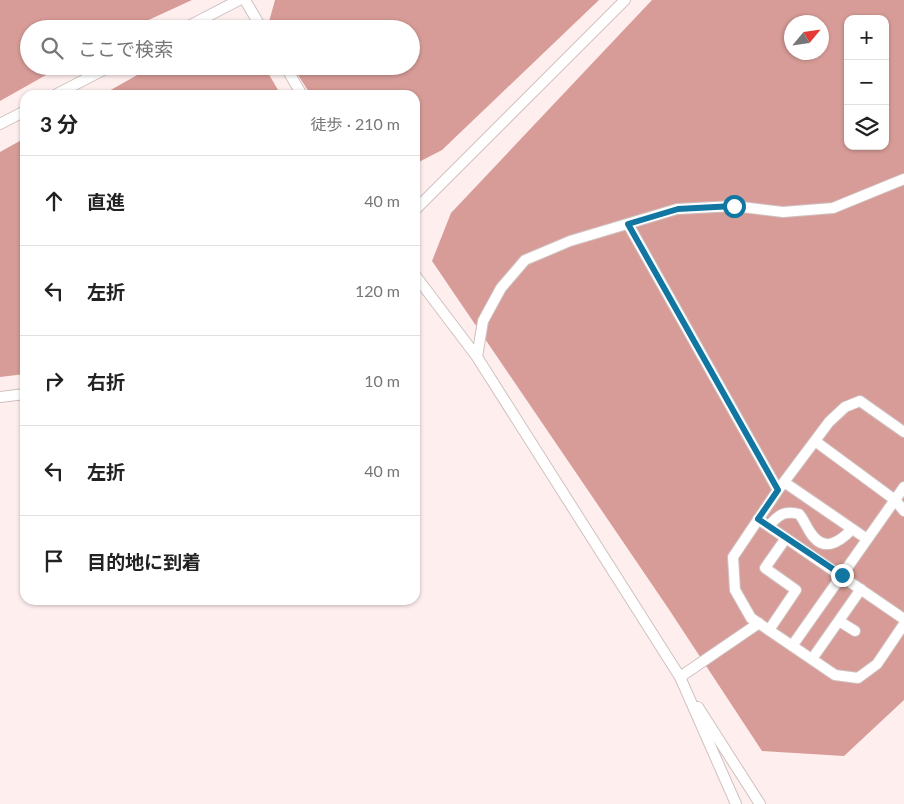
<!DOCTYPE html>
<html lang="ja">
<meta charset="utf-8">
<style>
body{margin:0;font-family:Lato,"Noto Sans JP",sans-serif;background:#f6f6f6;color:#222}
.controls{position:absolute;right:15px;top:15px;display:grid;overflow:hidden;border-radius:10px;box-shadow:0 1px 4px #0004}
.controls button{width:45px;height:45px;display:grid;place-items:center;padding:0;border:0;border-bottom:1px solid #e0e0e0;background:#fff;color:#222;font:25px sans-serif}
.compass{position:absolute;left:784px;top:15px;width:45px;height:45px;border-radius:50%;background:#fff;box-shadow:0 1px 4px #0004;rotate:61deg}
.stop{position:absolute;width:15px;height:15px;margin:-11px;border:4px solid #1176a2;border-radius:50%;background:#fff}
.stop.end{background:#1176a2;border-color:#fff;box-shadow:0 1px 5px #0008}
.list{margin:0;padding:0;list-style:none}
h2{display:flex;justify-content:space-between;align-items:center;height:65px;margin:0;padding:0 20px;font-size:21px}
h2 small{font-size:16px;font-weight:400;color:#767676}
.list li{display:grid;grid-template-columns:32px 1fr auto;gap:15px;align-items:center;box-sizing:border-box;height:90px;padding:0 20px;border-top:1px solid #e0e0e0}
.list b{display:block;font-size:19px;white-space:nowrap}
.list em{font-size:16px;font-style:normal;color:#767676}
.icon{flex:none;width:28px;height:28px;fill:none;stroke:currentColor;stroke-width:2;stroke-linecap:round;stroke-linejoin:round}
.map{position:relative;flex:none;width:904px;height:804px;overflow:hidden}
.search{position:absolute;background:#fff;box-shadow:0 1px 4px #0004;left:20px;top:20px;width:400px;height:55px;display:flex;align-items:center;gap:12px;box-sizing:border-box;padding:0 18px;border-radius:28px;color:#767676;font-size:19px}
.panel{position:absolute;background:#fff;box-shadow:0 1px 4px #0004;left:20px;top:90px;width:400px;height:515px;border-radius:15px}
.map>svg:first-child{display:block}
</style>
<div class="map">
<svg width="904" height="804" viewBox="0 0 904 804">
<rect width="100%" height="100%" fill="#feefee"/>
<path fill="#d79c97" fill-rule="evenodd" d="M0,0H192L129,29H29V66H62L0,101Z
M275,0H599L442,150L415,164V95H311L292,66H411V29H267Z
M652,0H904V700L844,756L762,751L668,608L432,261L451,213ZM848,19H885V146H848ZM792,22H822V52H792Z
M153,66H264L281,95H102Z
M25,138V374L0,377V152Z"/>
<g fill="none" stroke-linecap="round" stroke-linejoin="round">
<defs>
<path id="service" d="M245,0L262,29
M183,29L239,0
M285,66L302,95
M55,95L111,66
M0,124L25,111
M415,210L625,0
M628,224L778,490
M415,275L477,357L680,677L736,804
M477,357L483,321L501,288L525,260L570,241L677,209L734,206L783,212L833,208L904,179
M0,397L25,394
M904,432L860,401L845,407L829,422L778,490L733,557L735,590L751,618L835,675L858,678L877,664L904,624
M815,441L895,500L904,511
M784,482L867,539
M758,519L904,619
M769,526C778,515 785,510 799,514C804,520 806,526 810,532C823,553 839,543 852,529
M839,621L855,631
M769,630L796,590L765,568L786,538
M792,646L904,487
M812,659L861,589
M682,682L680,677L759,623
M698,707L760,804"/>
</defs>
<use href="#service" stroke="#d0c1c0" stroke-width="12"/>
<use href="#service" stroke="#fff" stroke-width="10"/>
</g>
<g fill="none" stroke-linecap="round" stroke-linejoin="round">
<path stroke="#1176a2" stroke-width="6" d="M734,206L678,209L628,224L778,490L758,519L842,575"/>
</g>
</svg>
<div class="controls">
<button>+</button>
<button>−</button>
<button><svg class="icon" aria-label="layers" viewBox="0 0 24 24"><path d="M12 4l9 5-9 5-9-5zM3 14l9 5 9-5"/></svg></button>
</div>
<svg class="compass" viewBox="-18 -18 36 36"><path d="M0-13l5 13h-10z" fill="#e53935"/><path d="M0 13l5-13h-10z" fill="#767676"/></svg>
<div class="stop" style="left:734px;top:206px"></div>
<div class="stop end" style="left:842px;top:575px"></div>
<div class="search"><svg class="icon" aria-label="search" viewBox="0 0 24 24"><circle cx="10" cy="10" r="6"/><path d="M15 15l6 6"/></svg>ここで検索</div>
<section class="panel">
<h2>3 分<small>徒歩 · 210 m</small></h2>
<ul class="list">
<li><svg class="icon" aria-label="ahead" viewBox="0 0 24 24"><path d="M12 20V5M6 11l6-6 6 6"/></svg><div><b>直進</b></div><em>40 m</em></li>
<li><svg class="icon" aria-label="left" viewBox="0 0 24 24"><path d="M17 20v-9H6M10 6l-5 5 5 5"/></svg><div><b>左折</b></div><em>120 m</em></li>
<li><svg class="icon" aria-label="right" viewBox="0 0 24 24"><path d="M7 20v-9h11M14 6l5 5-5 5"/></svg><div><b>右折</b></div><em>10 m</em></li>
<li><svg class="icon" aria-label="left" viewBox="0 0 24 24"><path d="M17 20v-9H6M10 6l-5 5 5 5"/></svg><div><b>左折</b></div><em>40 m</em></li>
<li><svg class="icon" aria-label="arrive" viewBox="0 0 24 24"><path d="M6 21V4h12l-3 4 3 4H6"/></svg><div><b>目的地に到着</b></div></li>
</ul>
</section>
</div>
